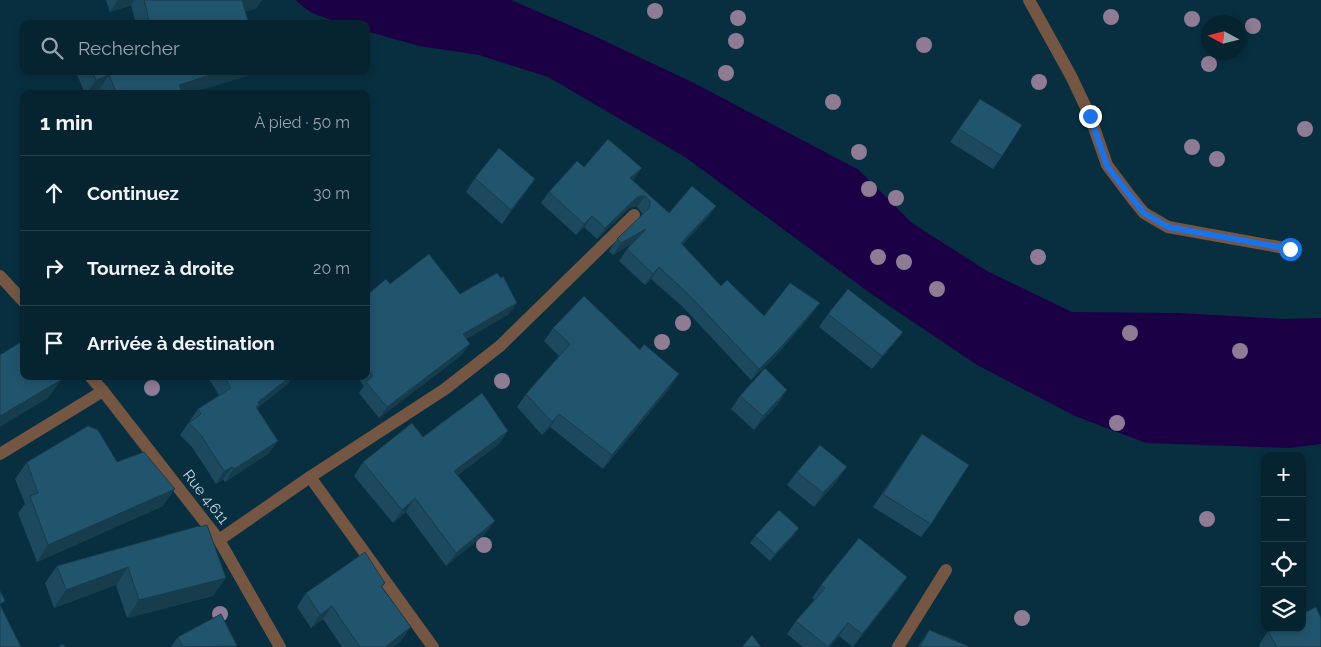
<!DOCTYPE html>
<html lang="fr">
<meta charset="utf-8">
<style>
body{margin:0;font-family:Raleway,sans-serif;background:#0f2b38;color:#f1f3f6}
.controls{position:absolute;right:15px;bottom:15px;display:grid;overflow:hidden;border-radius:10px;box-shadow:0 2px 8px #0003}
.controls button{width:45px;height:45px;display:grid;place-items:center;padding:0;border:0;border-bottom:1px solid #27404c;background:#062330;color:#f1f3f6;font:25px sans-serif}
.compass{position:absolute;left:1201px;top:15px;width:45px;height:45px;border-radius:50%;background:#062330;box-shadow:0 2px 8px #0003;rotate:277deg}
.stop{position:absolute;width:15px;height:15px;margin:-11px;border:4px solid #1a73e8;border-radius:50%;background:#fff}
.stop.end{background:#1a73e8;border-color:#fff;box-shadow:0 1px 5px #0008}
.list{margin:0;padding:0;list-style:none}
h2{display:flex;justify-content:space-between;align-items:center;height:65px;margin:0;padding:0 20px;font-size:21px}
h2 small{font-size:16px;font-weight:400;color:#98a4ab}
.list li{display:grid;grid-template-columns:32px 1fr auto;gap:15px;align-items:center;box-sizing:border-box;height:75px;padding:0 20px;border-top:1px solid #27404c}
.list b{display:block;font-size:19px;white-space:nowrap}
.list em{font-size:16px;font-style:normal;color:#98a4ab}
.icon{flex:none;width:28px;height:28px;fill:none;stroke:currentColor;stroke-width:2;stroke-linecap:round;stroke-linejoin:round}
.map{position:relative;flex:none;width:1321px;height:647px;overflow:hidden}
.search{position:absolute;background:#062330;box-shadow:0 2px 8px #0003;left:20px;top:20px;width:350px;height:55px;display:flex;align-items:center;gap:12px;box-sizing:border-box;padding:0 18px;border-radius:10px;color:#98a4ab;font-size:19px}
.panel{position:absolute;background:#062330;box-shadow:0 2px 8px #0003;left:20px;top:90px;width:350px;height:290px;border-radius:10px}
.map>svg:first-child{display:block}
</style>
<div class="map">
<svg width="1321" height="647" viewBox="0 0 1321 647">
<rect width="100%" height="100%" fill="#082f40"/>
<path fill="#1c0045" d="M295,0H511L590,34L694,83L859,170L912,223L987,271L1072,312L1179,313L1283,319L1321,318V444L1289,448L1146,443L1075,416L977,365L870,293L685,157L548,77L479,55L419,46L366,31V24H342L310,12Z"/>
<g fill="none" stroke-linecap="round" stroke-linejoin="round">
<path stroke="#755643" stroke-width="12" d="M1029,0L1071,76L1090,116L1107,165L1131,197L1144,213L1168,227L1290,249
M0,454L103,391
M310,477L445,389L500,346L634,215
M898,647L946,570"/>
<path stroke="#755643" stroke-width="12" d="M0,276L24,302
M90,376L103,391L219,540L280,647
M219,540L310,477L433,647"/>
</g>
<g fill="#8f7b93">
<circle cx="655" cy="11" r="8"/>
<circle cx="1111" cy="17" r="8"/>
<circle cx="738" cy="18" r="8"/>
<circle cx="1192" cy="19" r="8"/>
<circle cx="1253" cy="26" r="8"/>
<circle cx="736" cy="41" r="8"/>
<circle cx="924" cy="45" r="8"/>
<circle cx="1209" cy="64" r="8"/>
<circle cx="726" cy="73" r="8"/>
<circle cx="1039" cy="82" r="8"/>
<circle cx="833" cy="102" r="8"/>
<circle cx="1305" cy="129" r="8"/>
<circle cx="1192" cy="147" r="8"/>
<circle cx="859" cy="152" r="8"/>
<circle cx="1217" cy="159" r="8"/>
<circle cx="869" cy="189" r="8"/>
<circle cx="896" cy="198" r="8"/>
<circle cx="878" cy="257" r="8"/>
<circle cx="1038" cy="257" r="8"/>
<circle cx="904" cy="262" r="8"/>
<circle cx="937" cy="289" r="8"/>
<circle cx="683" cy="323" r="8"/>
<circle cx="1130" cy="333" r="8"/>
<circle cx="662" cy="342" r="8"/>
<circle cx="1240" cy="351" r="8"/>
<circle cx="502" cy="381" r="8"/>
<circle cx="152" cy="388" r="8"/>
<circle cx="1117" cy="423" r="8"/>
<circle cx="1207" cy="519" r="8"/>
<circle cx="484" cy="545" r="8"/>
<circle cx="220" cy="614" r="8"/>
<circle cx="1022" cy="618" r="8"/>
</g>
<path fill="#1c495e" d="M106,0H262L255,9L245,11L249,24H136L131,5L110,12Z
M76,71H252L250,75L187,94H100L99,90L88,94H85L76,72Z
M980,99L1002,156L993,169L950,142Z
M584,167L642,168L632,180L669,213L716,206L708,217L682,245L721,286L764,316L812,314L774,358L751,380L683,307L651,279L645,285L619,261L627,249L633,243L613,255L609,251L617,239L642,215V213L637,207H632L628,209L597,239L584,227L576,235L541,203L549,192Z
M475,178L535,179L502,224L466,192Z
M390,284L460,294L509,314L466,339L462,355L379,418L359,393L364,386L356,376H366V296Z
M828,314L903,332L893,345L872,369L819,327Z
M553,328L640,350L670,388L603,469L550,427L542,435L517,407L526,394L559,356L544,341Z
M207,376H293L288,384L257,408L278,441L269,453L225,482L223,479L216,484L192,447L180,435L198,409L219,395Z
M740,396L778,404L754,430L731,409Z
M508,431L499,444L458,475L485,534L446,566L406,512L393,523L354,476L363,462L423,437Z
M922,434L931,524L921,537L873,507Z
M27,462H117L163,506L37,562L18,513L25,504L15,479Z
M797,472L837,481L814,507L787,485Z
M199,526L213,596L127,618L116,585L54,608L45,583L57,566Z
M799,528L794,535L770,561L750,543L755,536Z
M907,577L898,590L853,647L839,636L830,647H803L787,634L796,621L815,600L812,598L821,585Z
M385,583L382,587L401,641L393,647H342L323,619L311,628L297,607L306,593Z
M929,630L967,647H918Z
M1268,631L1321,647H1260L1259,645Z
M178,637L237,647H171Z"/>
<path fill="#173c4c" d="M118,0H134L131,5L110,12Z
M242,0H262L255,9L231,15Z
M222,71H252L250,75L187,94H172L179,85Z
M109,75L99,90L88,94H86L96,80Z
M642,168L634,179L622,190L630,178Z
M535,179L526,192L502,224L511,210Z
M640,196H645L637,207H632L628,209L597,239L605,228L636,198Z
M716,206L708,217L673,254L681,243Z
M592,216L584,227L576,235L584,224Z
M646,229L638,240L613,255L621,243Z
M659,267L651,279L645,285L653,274Z
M517,303L509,314L455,345L463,334Z
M820,303L812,314L774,358L751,380L759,369Z
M903,332L893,345L872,369L882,356Z
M470,344L462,355L379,418L387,407Z
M679,374L670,388L603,469L612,455Z
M291,376H293L288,384L257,408L251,418L258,402Z
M61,380L48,398L0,427V416Z
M787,390L778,404L754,430L763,416Z
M559,414L550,427L542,435L552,422Z
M508,431L499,444L445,485L454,471Z
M278,441L269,453L225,482L234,469Z
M232,467L223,479L216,484L224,471Z
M847,467L837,481L814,507L823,493Z
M175,489L163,506L37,562L48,545Z
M415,498L406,512L393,523L402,510Z
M495,521L485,534L446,566L456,553Z
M799,528L794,535L770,561L775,554Z
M128,567L116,585L54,608L66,590Z
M907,577L898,590L853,647L862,634Z
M226,578L213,596L127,618L139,600Z
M332,606L323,619L311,628L320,615Z
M848,623L839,636L830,647H828Z
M411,627L401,641L393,647H385Z"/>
<path fill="#21556d" stroke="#173c4c" d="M144,0H243H242L249,24H150Z
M92,71H222L179,85L183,94H117L109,75L96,80Z
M980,99L1022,125L1002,156L959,129Z
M608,139L642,168L630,178L669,213L692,186L716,206L681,243L721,286L727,280L764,316L790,283L820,303L782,346L759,369L690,296L659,267L653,274L627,249L646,229L621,243L617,239L648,209L650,205V201L645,196H640L636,198L605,228L592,216L584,224L549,192L577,161L584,167Z
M499,148L535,179L511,210L475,178Z
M429,254L460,294L497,273L501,278L503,276L517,303L463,334L470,344L387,407L366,382L373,376L366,367V296L386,279L390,284Z
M848,289L903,332L882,356L828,314Z
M584,296L640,350L644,344L679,374L612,455L559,414L552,422L526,394L570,344L553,328Z
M21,342L24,347V376H58L61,380L0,416V355Z
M765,368L787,390L763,416L740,396Z
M224,376H291L258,402L259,405L256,407L278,441L234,469L232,467L224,471L201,435L189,423L201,414L198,409L231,388Z
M482,393L508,431L454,471L495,521L456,553L415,498L402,510L363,462L412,423L423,437Z
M88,426L98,430L117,462L144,452L175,489L48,545L30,496L38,493L27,462Z
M922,434L969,465L931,524L883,494Z
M820,445L847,467L823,493L797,472Z
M779,510L799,528L775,554L755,536Z
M207,525L226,578L139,600L128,567L66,590L57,566L199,526V527Z
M859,538L907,577L862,634L848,623L828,647L796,621L825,588L821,585Z
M365,552L385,583L381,586L411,627L385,647H360L332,606L320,615L306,593Z
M0,591L5,601L0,604Z
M0,605L21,647H0Z
M1316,607L1321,618V647H1277L1268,631L1275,628H1302V614Z
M221,614L237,646L183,647L178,637Z
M929,630L968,646L967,647H920Z
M752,635L761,647H742Z
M62,644L66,647H59Z"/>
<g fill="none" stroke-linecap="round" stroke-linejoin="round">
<path stroke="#1a73e8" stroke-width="6" d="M1090,116L1107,166L1131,197L1144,213L1168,227L1290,249"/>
</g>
<g text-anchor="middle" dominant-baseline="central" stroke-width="4.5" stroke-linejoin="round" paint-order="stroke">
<g font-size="15" fill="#bed7e4" stroke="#082f40">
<text transform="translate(206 497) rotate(52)">Rue 4.611</text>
</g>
</g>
</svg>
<div class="controls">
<button>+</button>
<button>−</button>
<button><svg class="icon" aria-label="locate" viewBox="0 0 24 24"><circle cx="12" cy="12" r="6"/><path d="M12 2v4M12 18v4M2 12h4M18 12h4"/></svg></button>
<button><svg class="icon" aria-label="layers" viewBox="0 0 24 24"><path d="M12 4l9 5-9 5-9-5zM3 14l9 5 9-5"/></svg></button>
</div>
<svg class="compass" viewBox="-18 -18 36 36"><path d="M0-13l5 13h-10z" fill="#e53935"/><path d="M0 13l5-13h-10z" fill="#98a4ab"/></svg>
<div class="stop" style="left:1290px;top:249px"></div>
<div class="stop end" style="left:1090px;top:116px"></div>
<div class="search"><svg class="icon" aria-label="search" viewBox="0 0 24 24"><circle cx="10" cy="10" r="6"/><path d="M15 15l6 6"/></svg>Rechercher</div>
<section class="panel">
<h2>1 min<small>À pied · 50 m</small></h2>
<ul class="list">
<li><svg class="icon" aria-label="ahead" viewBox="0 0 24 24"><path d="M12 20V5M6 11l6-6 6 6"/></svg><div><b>Continuez</b></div><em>30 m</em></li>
<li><svg class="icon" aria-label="right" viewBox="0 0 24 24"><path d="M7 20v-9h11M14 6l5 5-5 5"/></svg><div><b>Tournez à droite</b></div><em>20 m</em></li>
<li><svg class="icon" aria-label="arrive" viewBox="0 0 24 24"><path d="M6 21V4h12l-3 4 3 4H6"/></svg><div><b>Arrivée à destination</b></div></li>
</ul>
</section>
</div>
